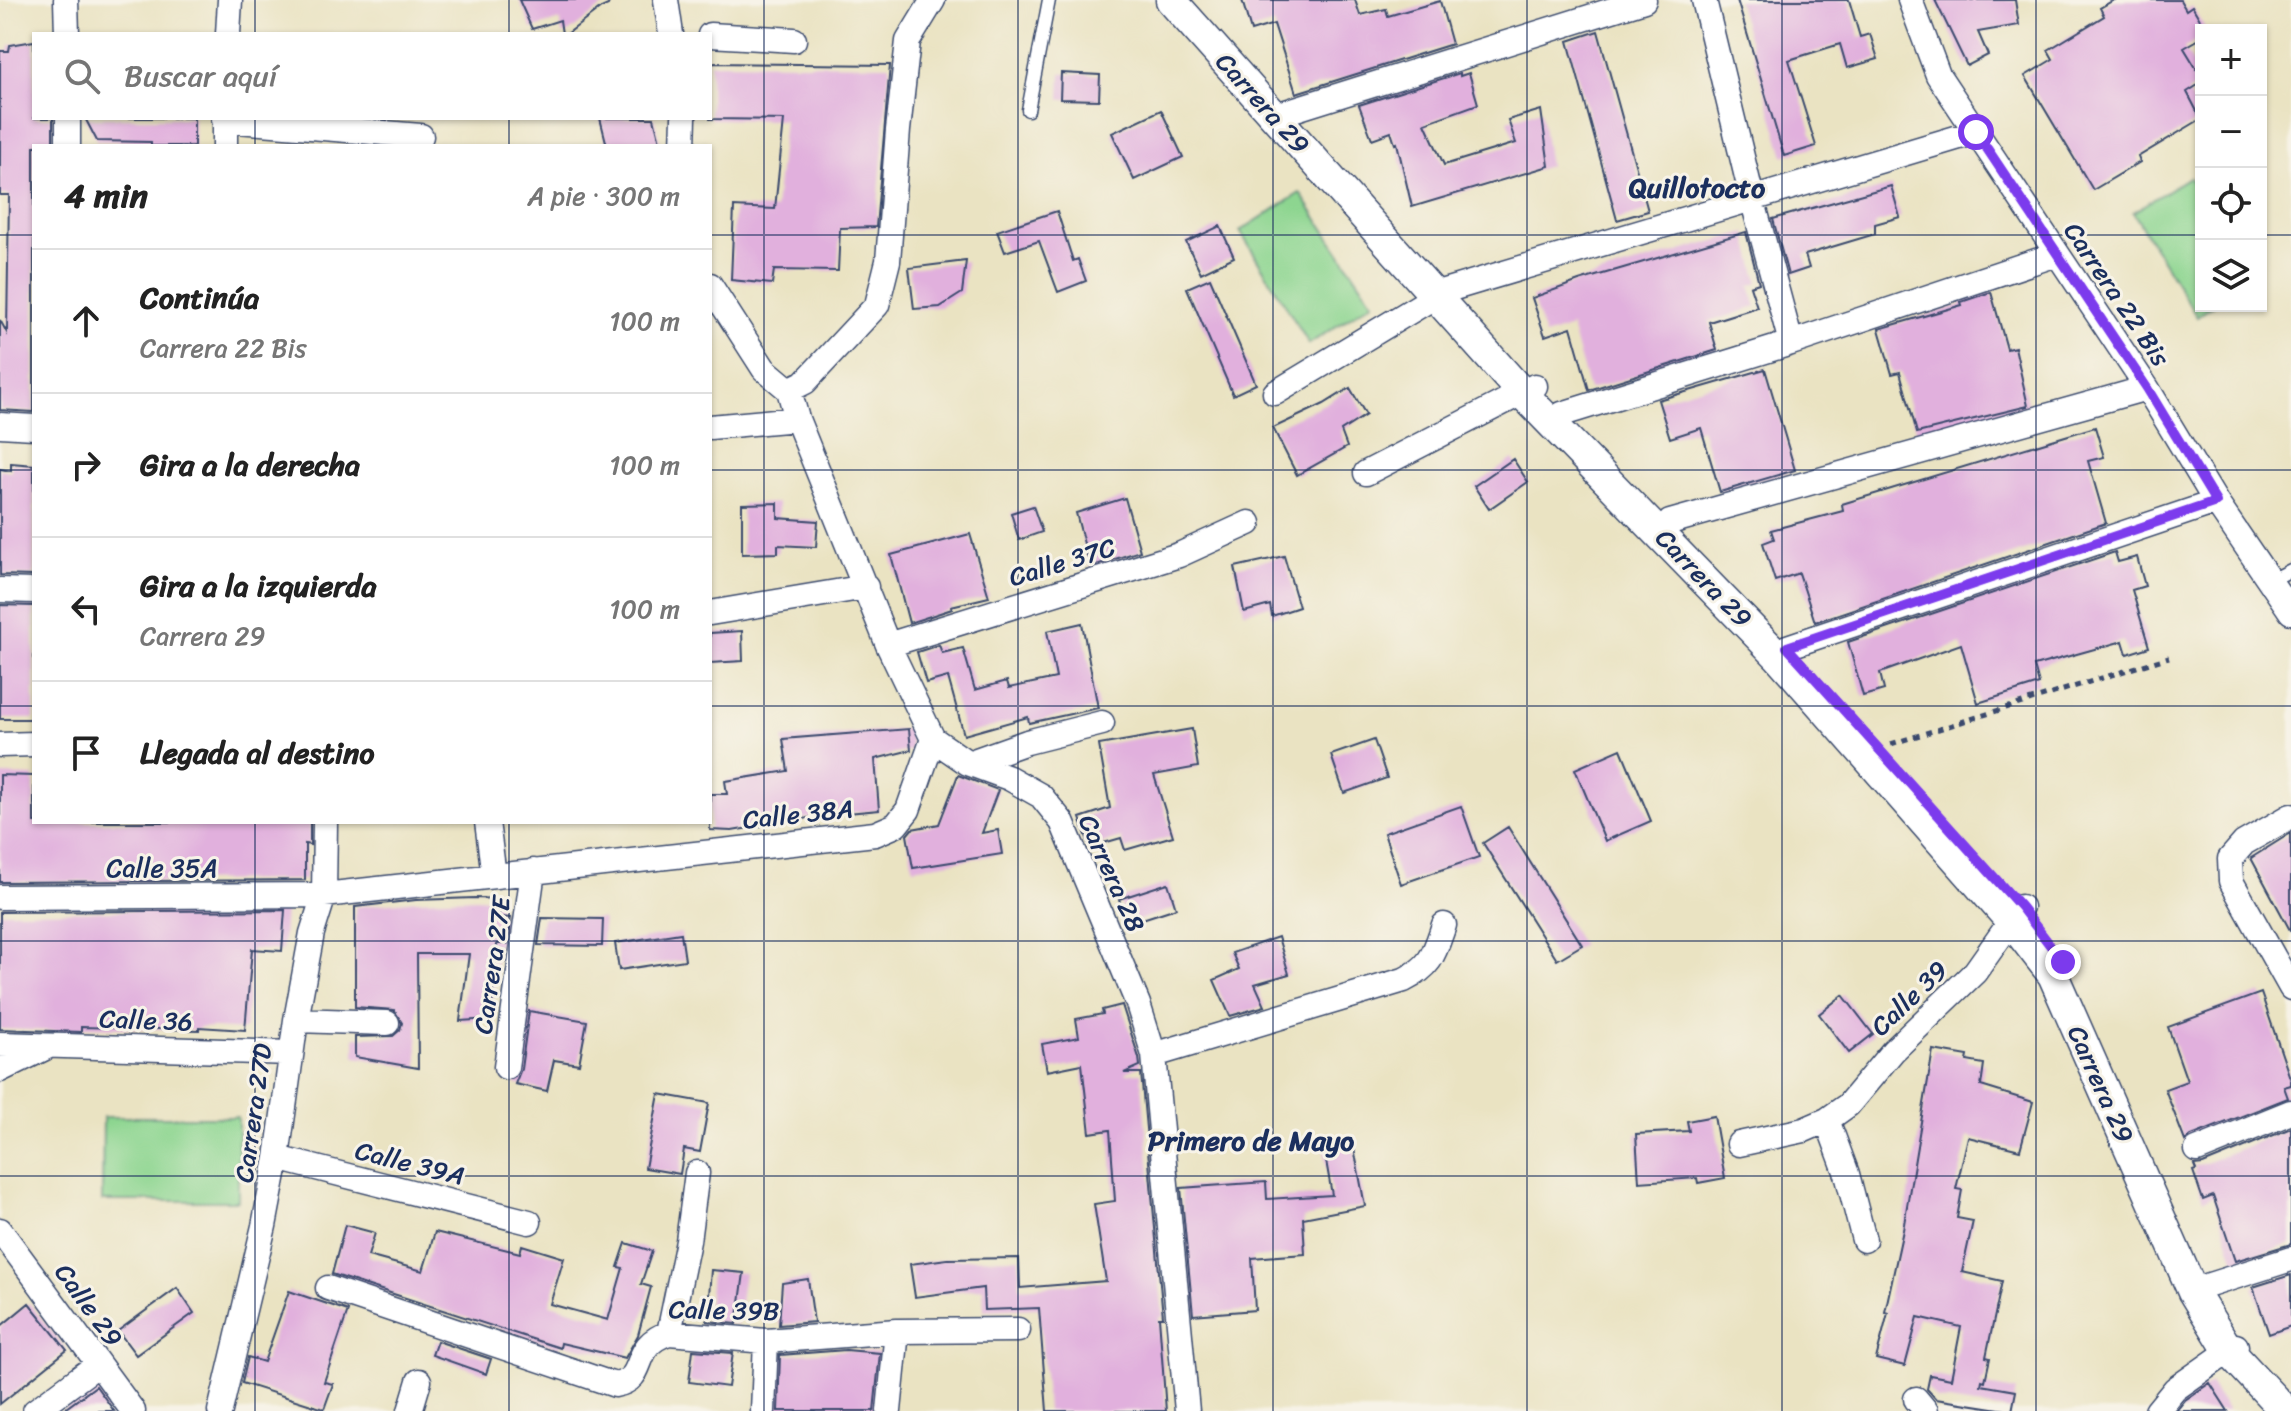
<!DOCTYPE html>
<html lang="es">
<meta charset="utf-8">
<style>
body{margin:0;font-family:Sriracha,sans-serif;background:#f2f2f2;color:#222}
.controls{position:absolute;right:24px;top:24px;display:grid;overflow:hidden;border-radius:0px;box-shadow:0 2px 6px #0004}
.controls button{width:72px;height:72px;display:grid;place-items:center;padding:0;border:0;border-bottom:2px solid #e0e0e0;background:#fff;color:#222;font:40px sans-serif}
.stop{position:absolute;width:24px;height:24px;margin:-18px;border:6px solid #7c3aed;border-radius:50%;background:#fff}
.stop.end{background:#7c3aed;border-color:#fff;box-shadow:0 2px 8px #0008}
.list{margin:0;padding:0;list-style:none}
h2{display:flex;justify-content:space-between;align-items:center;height:104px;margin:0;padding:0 32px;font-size:34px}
h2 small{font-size:26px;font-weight:400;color:#767676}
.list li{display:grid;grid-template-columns:52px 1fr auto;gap:24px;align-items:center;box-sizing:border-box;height:144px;padding:0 32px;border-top:2px solid #e0e0e0}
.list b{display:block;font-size:30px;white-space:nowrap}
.list p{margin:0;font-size:26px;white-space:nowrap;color:#767676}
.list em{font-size:26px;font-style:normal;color:#767676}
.icon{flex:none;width:44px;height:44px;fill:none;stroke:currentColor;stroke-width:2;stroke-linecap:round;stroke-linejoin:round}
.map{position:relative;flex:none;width:2291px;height:1411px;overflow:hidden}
.search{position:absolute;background:#fff;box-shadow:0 2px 6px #0004;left:32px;top:32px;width:680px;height:88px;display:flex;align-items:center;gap:20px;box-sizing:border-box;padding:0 28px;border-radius:0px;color:#767676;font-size:30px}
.panel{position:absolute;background:#fff;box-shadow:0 2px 6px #0004;left:32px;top:144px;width:680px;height:680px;border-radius:0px}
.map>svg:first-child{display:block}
</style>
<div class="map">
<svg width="2291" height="1411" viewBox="0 0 2291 1411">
<rect width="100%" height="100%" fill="#f7f3e8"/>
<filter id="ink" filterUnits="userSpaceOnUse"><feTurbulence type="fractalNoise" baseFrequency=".0125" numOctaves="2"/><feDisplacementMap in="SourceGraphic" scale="16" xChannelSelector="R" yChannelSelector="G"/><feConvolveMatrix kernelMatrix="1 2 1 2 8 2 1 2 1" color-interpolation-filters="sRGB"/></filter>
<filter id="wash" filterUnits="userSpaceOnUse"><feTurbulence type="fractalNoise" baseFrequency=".006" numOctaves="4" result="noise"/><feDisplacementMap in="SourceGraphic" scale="32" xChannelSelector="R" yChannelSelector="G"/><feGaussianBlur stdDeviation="1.8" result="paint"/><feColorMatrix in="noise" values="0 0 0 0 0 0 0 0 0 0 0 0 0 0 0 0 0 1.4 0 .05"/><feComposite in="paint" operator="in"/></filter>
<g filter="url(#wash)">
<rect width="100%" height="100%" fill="#eae3c2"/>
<path fill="#8dd590" stroke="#548277" stroke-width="2" d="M2189,177L2201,197V306H2212L2197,317L2133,212Z
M1300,193L1373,302L1309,344L1240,231Z
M103,1117H238V1201H102Z"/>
<g id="blocks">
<path fill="#e1b0dd" d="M519,0H610L608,5L601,8L567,34H562L560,20L532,29Z
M1242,0H1355L1360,15L1386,9L1388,16L1440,1L1452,44L1296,93L1274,24L1251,31Z
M1737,0H1849L1860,37L1870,34L1878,59L1847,68L1840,44L1789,60L1816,146L1784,156Z
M1935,0H2015L2019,25L1978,32L1988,55L1967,66Z
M2114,0H2180L2186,10L2192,6L2206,30H2201V38L2184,48L2201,76V83L2187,92L2201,119L2138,157L2140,162L2093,190L2025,76L2053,59L2048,50L2104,16L2100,8Z
M1598,31L1648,211L1617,220L1568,41Z
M34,41V118H53V146H34V412L0,410V320L7,333L9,195H0V51H9L10,45Z
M710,63L890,65L876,227L840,228L838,271L774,270L772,284L731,280L734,207L775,209L784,120L710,119Z
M1061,73L1100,75L1099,100L1060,99Z
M1460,73V76L1469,73L1478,104L1425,123L1444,165L1516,143L1508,120L1541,110L1549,166L1412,207L1397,143L1395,144L1391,132L1372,139L1359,105Z
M1161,110L1183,157L1134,180L1112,133Z
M85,118H194V146H151V142L97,141Z
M600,118H654L661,146H607Z
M1891,186L1900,217L1875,224V234L1805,255L1809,268L1788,275L1773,219Z
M1057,211L1073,261L1078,259L1086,281L1058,292L1039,241L1005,252L997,231Z
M1220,226L1234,257L1201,273L1186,242Z
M1746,232L1759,283L1750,286L1757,307L1709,322L1717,350L1589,390L1571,327L1545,336L1532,298L1579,281Z
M966,261L962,293L940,307L914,309L909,268Z
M1210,278L1256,384L1233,395L1187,288Z
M1991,292L2007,349L2015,347L2028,406L1917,433L1900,372L1892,374L1879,329L1962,305L1961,302Z
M1765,369L1795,470L1720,492L1701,428L1670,438L1658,400Z
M1350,388L1366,415L1341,431L1347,447L1297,475L1273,428L1324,404Z
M2095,427L2104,457L2088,461L2106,523L1815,622L1799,573L1775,581L1763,543L1774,539L1771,530L1843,511L1842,504Z
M1513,459L1528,482L1489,509L1474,486Z
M11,463L34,465V576L0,575V469L11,471Z
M1125,498L1140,551L1090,567L1076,513Z
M778,503V518L818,521L816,547L778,545V553L742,554V504Z
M1033,506L1042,532L1019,540L1011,513Z
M970,534L989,597L951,606L952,609L909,623L891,555Z
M2115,552L2118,562L2137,557L2145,586L2132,590L2149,647L2127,654L2123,641L2034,666L2039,684L1978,703L1961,644L1880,673L1884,690L1863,696L1848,642Z
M1284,556L1299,607L1272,616L1270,605L1244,612L1235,567Z
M0,605L34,606V719H0Z
M1082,623L1098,708L1029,723L1028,717L964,735L948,677L926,683L917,652L939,645L942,653L963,648L975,690L1007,681L1009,688L1056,678L1047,631Z
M742,631L743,661L710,663V633Z
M909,729L911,750L875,759L879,810L826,815L732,831L710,830V794H727L725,781L788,771L783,739Z
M1192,729L1198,767L1154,775L1173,836L1125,850L1121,838L1090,847L1080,818L1110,808L1099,745Z
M1374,740L1387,778L1344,793L1331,755Z
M1621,749L1651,821L1605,841L1575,769Z
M0,775L34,776V822H310V845L305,844V880L0,882Z
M958,775L998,790L982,833L998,830L1002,854L913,868L907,835L912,829L939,824Z
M1461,806L1479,857L1401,884L1384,833Z
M1508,827L1582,945L1557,960L1483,843Z
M2291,833V932L2251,858Z
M1168,883L1176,908L1127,924L1119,899Z
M475,898L500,899L499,917L511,918L508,944H497L491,1019L460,1021L469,954H417L418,1068L355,1057V1037L393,1036L400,1030L402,1023L394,1010L355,1007V907L416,900Z
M285,910L282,951L252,949L245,1030L199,1027V1030L81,1027V1032L0,1029V912Z
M542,918L603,919L602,946L538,945Z
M681,933L685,960L619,970L615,943Z
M1278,937L1289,974L1255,984L1265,1006L1230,1016L1214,980L1239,969L1232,953Z
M2261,993L2291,1081V1085L2284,1087L2288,1098L2191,1136L2185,1141L2165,1089L2187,1081L2168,1027Z
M1843,995L1873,1034L1849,1053L1819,1014Z
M1122,1005L1139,1058L1140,1066L1124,1073H1141L1163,1317H1159L1166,1411H1047L1039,1308L984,1310L983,1288L915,1297L910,1264L947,1259L1019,1258L1020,1288L1106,1281L1094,1204L1115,1201L1110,1130L1090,1133L1082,1064L1047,1071L1042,1044L1079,1037L1076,1019L1103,1014L1102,1010Z
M529,1011L587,1021L579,1064L554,1060L547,1091L515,1084L521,1069Z
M1933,1050L1968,1056L1967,1061L1984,1064L1981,1086L2033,1102L2020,1150L1968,1137L1956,1189L1962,1190L1957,1218L1973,1221L1962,1272L2002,1281L1986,1357L1990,1358L1985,1381L1982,1380L1981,1385L2016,1391L2012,1411L1936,1399L1927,1389L1930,1375L1951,1379L1961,1327L1918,1317L1905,1366L1876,1359L1888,1313L1885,1312L1903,1230Z
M659,1094L709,1103L700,1152L684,1149L680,1174L645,1168Z
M1714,1116L1725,1178L1698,1183L1697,1178L1639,1182L1636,1134L1689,1131L1687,1121Z
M2291,1128V1244L2235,1261L2213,1196L2203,1200L2193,1171L2196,1170L2194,1165L2203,1164Z
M1353,1143L1365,1206L1303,1218L1305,1254L1252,1258L1255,1310L1193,1315L1181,1188L1266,1182L1267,1199L1332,1195L1324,1149Z
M345,1225L375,1233L368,1256L423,1271L435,1232L520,1253L522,1245L564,1258L550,1304L608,1320L623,1268L618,1267L626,1243L652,1251L641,1284L651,1287L638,1335L625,1358L561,1343L560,1348L332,1274Z
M711,1270L744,1273L737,1324L707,1321Z
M2291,1275V1326L2269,1334L2253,1287Z
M808,1279L814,1322L779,1325L782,1283Z
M177,1288L194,1313L136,1355L118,1331Z
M289,1291L348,1311L324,1382L333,1384L324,1409L242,1383L248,1357L264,1362Z
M29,1303L67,1350L0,1404V1327Z
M437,1341L491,1359L486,1374L432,1355Z
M693,1350L733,1353L728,1387L689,1382Z
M846,1350L880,1353L874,1411H778L780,1355Z
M2210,1383L2228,1411H2176L2185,1400Z
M96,1386L114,1411H62Z"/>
</g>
</g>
<g filter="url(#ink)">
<use href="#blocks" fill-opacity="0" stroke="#3a4a6d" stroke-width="2"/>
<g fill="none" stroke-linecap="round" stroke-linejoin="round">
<defs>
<path id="service" d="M1028,110L1049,0
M2270,581L2291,570"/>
<path id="minor" d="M66,0L67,34
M666,0L671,34
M1704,0L1752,198L1791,343
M1910,0L1938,75L2147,388L2216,502L2291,612
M228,34L230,0
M710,35L794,40
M1286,112L1644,0
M68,118V146
M225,118V146
M224,120L421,136
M683,146L684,118
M710,285L764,369L789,390L797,419L888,645L933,739L968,763L1009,778L1041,796L1062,822L1138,1004L1154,1055L1187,1411
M789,390L805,382L877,305L888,261L898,130L908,41L933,0
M1275,393L1444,291L1976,132
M1562,414L1791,343L2057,254
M0,425L34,427
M710,427L797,419
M1366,473L1535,386
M1670,522L2147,388
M0,590L34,591
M710,613L866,587
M888,645L1179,555L1249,523
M1787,647L2216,502
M0,745L34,744
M968,763L1027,742L1102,723
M2291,816L2244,843L2230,859L2231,881L2291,988
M487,822L494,876
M0,897L324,895L875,834L896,825L908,810L933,739
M296,1020L387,1023
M0,1044L290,1053
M1154,1055L1404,980C1432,966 1434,954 1444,925
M506,1067L533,871
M0,1070L47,1047
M1827,1120L1847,1174L1864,1240
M1739,1144L1804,1130L1827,1120L1848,1105L1893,1051L1975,972L2021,907
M2197,1150L2291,1112
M277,1158L529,1222
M0,1230L133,1411
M328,1288L615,1385C650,1379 628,1346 669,1333L766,1341L897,1331L1018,1330
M2200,1288L2291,1259
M669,1333L688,1241L697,1173
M1916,1399L1926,1411
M35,1411L97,1365
M220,1411L264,1226L277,1158L296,1020L312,933L324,895L325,822
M410,1411L419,1381
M763,1411L766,1341
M889,1411L897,1331
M2157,1411L2175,1389L2236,1346"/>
<path id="tertiary" d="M1171,0L1522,393L1779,657L2011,921L2053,975L2193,1292L2229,1351L2285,1411"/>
</defs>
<use href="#service" stroke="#3a4a6d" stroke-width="15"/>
<use href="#minor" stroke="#3a4a6d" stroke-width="27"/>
<use href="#tertiary" stroke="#3a4a6d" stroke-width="33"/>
<path stroke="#3a4a6d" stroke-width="5" stroke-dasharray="6 6" stroke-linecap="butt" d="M1891,744L2169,657"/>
<use href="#service" stroke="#fff" stroke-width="12"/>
<use href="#minor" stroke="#fff" stroke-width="24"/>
<use href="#tertiary" stroke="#fff" stroke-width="30"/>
</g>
</g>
<g fill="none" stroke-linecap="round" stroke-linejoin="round" filter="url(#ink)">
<path stroke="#7c3aed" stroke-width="10" d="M1976,132L2147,388L2216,502L1787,647L2021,907L2063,962"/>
</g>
<path fill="none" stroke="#1b2f5e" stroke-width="2" stroke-opacity="0.55" d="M255,0V34M509,0V34M764,0V1411M1018,0V1411M1273,0V1411M1527,0V1411M1782,0V1411M2036,0V1411M255,118V146M509,118V146M0,235H34M710,235H2201M2261,235H2291M0,470H34M710,470H2291M0,706H34M710,706H2291M255,822V1411M509,822V1411M0,941H2291M0,1176H2291"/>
<g text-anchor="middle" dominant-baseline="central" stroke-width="6" stroke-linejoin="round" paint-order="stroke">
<g font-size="26" fill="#1b2f5e" stroke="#f7f3e8">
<text transform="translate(1263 103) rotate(48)">Carrera 29</text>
<text transform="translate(2117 294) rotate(56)">Carrera 22 Bis</text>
<text transform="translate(1062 562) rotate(-17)">Calle 37C</text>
<text transform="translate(1704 578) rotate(46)">Carrera 29</text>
<text transform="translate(798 814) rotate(-6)">Calle 38A</text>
<text x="162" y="868">Calle 35A</text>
<text transform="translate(1112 873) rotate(66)">Carrera 28</text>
<text transform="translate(492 965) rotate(-82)">Carrera 27E</text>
<text transform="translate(1909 998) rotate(-44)">Calle 39</text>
<text transform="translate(146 1020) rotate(2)">Calle 36</text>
<text transform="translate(2101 1084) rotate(66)">Carrera 29</text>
<text transform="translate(253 1113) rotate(-82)">Carrera 27D</text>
<text transform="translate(410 1163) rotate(14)">Calle 39A</text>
<text transform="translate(89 1305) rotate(54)">Calle 29</text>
<text transform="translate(724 1310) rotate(1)">Calle 39B</text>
</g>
<g font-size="28" font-weight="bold" fill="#1b2f5e" stroke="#f7f3e8">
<text x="1697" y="187">Quillotocto</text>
<text x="1251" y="1140">Primero de Mayo</text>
</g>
</g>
</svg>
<div class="controls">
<button>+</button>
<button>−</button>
<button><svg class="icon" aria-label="locate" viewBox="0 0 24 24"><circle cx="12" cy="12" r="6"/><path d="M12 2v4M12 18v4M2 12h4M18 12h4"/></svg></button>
<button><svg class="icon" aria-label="layers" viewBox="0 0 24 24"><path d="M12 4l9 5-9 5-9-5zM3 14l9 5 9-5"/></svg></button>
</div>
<div class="stop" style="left:1976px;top:132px"></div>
<div class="stop end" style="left:2063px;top:962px"></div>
<div class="search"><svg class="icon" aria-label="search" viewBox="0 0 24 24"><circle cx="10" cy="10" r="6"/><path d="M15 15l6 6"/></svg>Buscar aquí</div>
<section class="panel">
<h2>4 min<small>A pie · 300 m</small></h2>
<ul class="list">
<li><svg class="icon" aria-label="ahead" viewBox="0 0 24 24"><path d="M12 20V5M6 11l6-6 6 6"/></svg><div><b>Continúa</b><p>Carrera 22 Bis</p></div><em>100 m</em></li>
<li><svg class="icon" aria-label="right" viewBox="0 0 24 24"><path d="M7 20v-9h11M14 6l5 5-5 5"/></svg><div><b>Gira a la derecha</b></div><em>100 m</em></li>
<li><svg class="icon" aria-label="left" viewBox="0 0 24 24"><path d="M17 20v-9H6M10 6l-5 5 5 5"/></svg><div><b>Gira a la izquierda</b><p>Carrera 29</p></div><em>100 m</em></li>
<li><svg class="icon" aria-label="arrive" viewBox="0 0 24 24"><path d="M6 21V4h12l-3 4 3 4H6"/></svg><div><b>Llegada al destino</b></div></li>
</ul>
</section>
</div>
